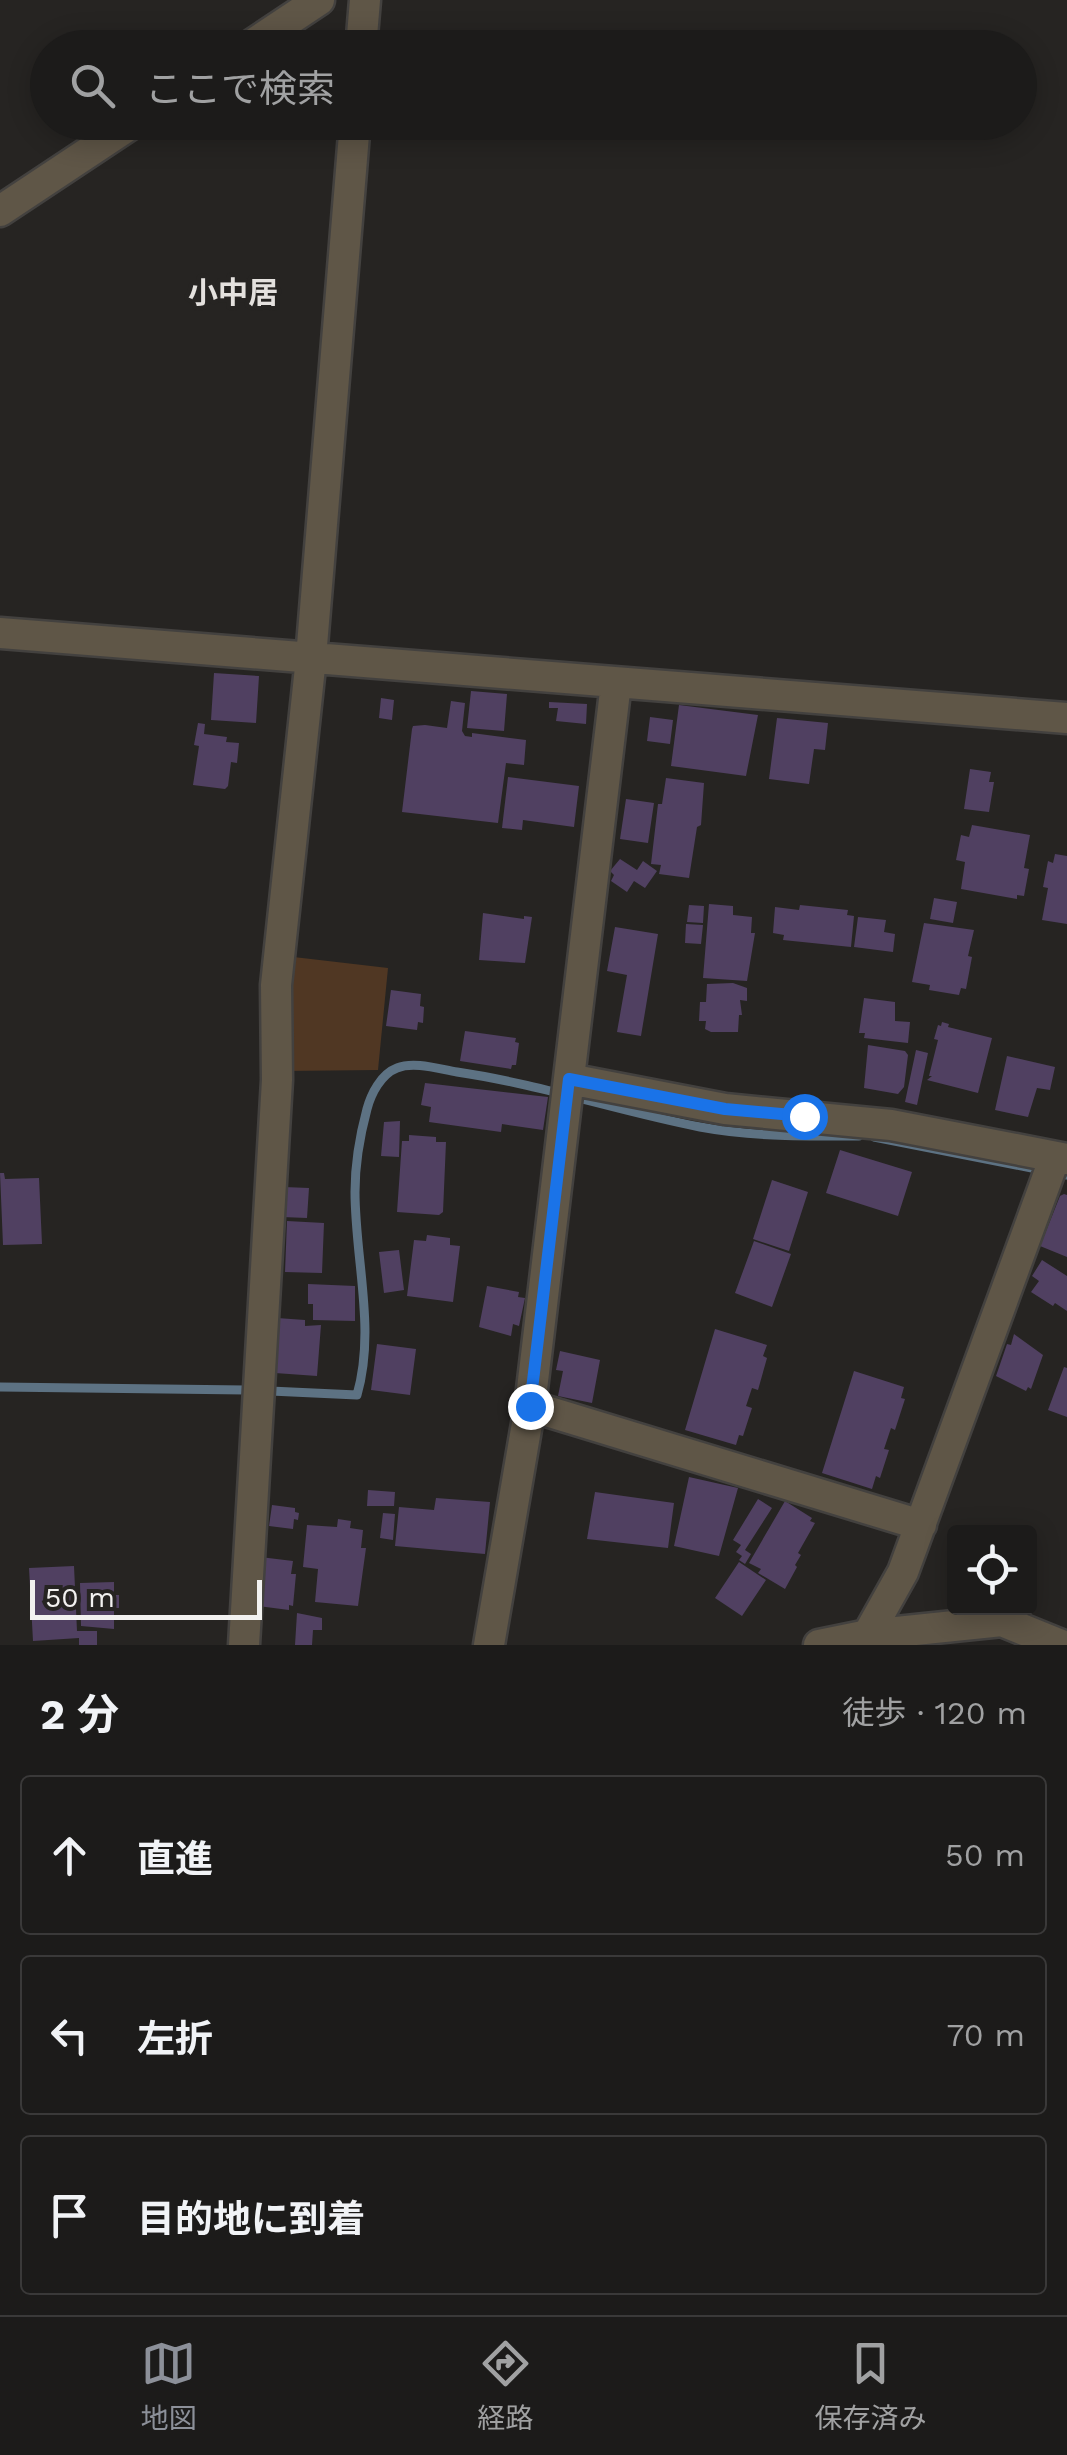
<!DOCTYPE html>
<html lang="ja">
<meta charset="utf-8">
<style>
body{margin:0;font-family:"Work Sans","Noto Sans JP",sans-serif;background:#252423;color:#f1f3f6}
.controls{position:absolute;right:30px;bottom:30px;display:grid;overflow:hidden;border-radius:10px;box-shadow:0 5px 25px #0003}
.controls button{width:90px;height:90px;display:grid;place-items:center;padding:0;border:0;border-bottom:2px solid #3a3939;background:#1c1b1a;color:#f1f3f6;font:50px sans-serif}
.scale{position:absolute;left:30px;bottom:25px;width:232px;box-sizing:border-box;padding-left:10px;border:5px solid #f2f1f0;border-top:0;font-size:28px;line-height:35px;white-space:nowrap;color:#f2f1f0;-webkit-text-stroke:8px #262422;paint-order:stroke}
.stop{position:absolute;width:30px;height:30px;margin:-22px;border:8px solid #1a73e8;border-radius:50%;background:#fff}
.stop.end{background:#1a73e8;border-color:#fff;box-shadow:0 2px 10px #0008}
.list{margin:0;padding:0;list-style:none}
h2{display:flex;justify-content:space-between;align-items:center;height:130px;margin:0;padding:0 40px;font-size:42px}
h2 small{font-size:32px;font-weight:400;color:#a0a1a2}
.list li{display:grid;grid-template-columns:65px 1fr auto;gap:30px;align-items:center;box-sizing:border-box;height:160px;margin:0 20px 20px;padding:0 20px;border:2px solid #3a3939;border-radius:10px}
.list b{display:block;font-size:38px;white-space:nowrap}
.list em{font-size:32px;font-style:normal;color:#a0a1a2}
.icon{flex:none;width:55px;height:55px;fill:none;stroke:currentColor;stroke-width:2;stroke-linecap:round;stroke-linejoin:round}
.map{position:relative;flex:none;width:1067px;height:1645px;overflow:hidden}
.search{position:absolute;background:#1c1b1a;box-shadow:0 5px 25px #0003;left:30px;right:30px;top:30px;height:110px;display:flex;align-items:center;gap:25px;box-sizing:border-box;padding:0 35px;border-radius:55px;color:#a0a1a2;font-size:38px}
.sheet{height:670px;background:#1c1b1a}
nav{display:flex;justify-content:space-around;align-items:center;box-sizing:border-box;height:140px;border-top:2px solid #3a3939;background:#1c1b1a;font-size:28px;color:#a0a1a2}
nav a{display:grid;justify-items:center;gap:5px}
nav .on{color:#8c9099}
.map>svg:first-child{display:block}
</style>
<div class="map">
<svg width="1067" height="1645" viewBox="0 0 1067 1645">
<rect width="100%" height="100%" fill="#262422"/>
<path fill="#503723" d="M285,956L388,968L378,1070L281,1071Z"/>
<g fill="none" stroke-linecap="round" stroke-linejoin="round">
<path stroke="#5d7283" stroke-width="9" d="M874,1137L1067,1175
M0,1387L246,1390L357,1395C376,1330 355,1259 355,1192C355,1165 360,1135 367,1109C371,1094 381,1074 397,1068C414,1061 439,1069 457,1072C539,1084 618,1111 700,1127C754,1137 805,1136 859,1136"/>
</g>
<path fill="#504061" d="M214,673L259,676L256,723L211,720Z
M471,691L507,694L504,731L467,728Z
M381,698L394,700L392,720L379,718Z
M451,701L465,703L462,731L465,736L472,737V733L526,740L524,765L506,763L498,823L402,812L412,729L413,726L425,725L447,728Z
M549,702L587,704L586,724L556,721L558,708H549Z
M679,705L758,715L746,776L671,766Z
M650,717L673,720L670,744L647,741Z
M777,718L828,723L825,750L814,749L809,784L769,779Z
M198,723L205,724L204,734L227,737L226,742L239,743L237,763L231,762L228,786L225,789L193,785L199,746L194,745Z
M970,769L991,772L989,782H994L989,812L964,809Z
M508,777L579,786L574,827L523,820L522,830L502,828Z
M666,778L704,783L701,825L697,827L689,878L659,874L661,865L651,864L658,804H662Z
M626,799L654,803L648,843L620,839Z
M972,825L1030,835L1024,868L1029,869L1024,896L1017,895V899L961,889L965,862L956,860L961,835L969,837Z
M1055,854L1067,856V924L1042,920L1048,888L1043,887L1048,861L1053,863Z
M620,859L637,870L643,861L657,871L645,888L634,881L627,892L611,881L614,875L610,871Z
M934,898L957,902L953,923L930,919Z
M709,904L733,906V915L752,917L751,933H755L747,981L703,978Z
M689,905L704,906L703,923L687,922Z
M800,905L848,910L847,915L854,916L851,947L783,940L784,935L773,933L775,907L799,910Z
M483,913L524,919V916L532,917L525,963L479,960Z
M858,917L886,920L884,932L895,934L893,952L854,947Z
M924,923L974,930L968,956L972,957L966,989L961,988L959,995L929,990L930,985L912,982Z
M686,924L703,925L701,944L685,943Z
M615,927L658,934L641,1036L617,1032L627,975L607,971Z
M733,983L747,988V1001L740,1000L742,1015H739L738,1032H711L705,1029L706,1021H699L700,1002H706L707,984Z
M391,990L421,994L420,1006L424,1007L423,1023L418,1022L417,1030L386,1026Z
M864,998L895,1002V1021L910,1022L908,1043L864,1038L865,1033H859Z
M942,1022L949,1024L948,1027L992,1038L978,1093L927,1080L932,1076H929L938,1040L934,1039L938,1025L941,1026Z
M465,1031L516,1038L515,1042L519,1043L516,1065H512L511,1069L460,1061Z
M868,1045L905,1051L908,1055L904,1087L898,1094L864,1088Z
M916,1050L928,1053L917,1105L905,1102Z
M1007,1056L1055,1067L1050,1090L1037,1088L1028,1117L995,1110Z
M425,1083L548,1097L543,1130L502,1124L501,1132L429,1122L431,1107L421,1105Z
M400,1121L399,1157L381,1156L384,1122Z
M409,1135L436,1137V1142H446L443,1212L439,1215L397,1212L402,1141H409Z
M840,1150L912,1172L898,1216L826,1193Z
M0,1173H4L5,1179L39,1178L42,1244L3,1245Z
M772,1180L808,1192L789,1251L753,1239Z
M284,1187L309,1188L307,1218L282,1217Z
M1064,1194L1067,1195V1257L1040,1246L1060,1196Z
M287,1221L324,1223L322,1273L285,1272Z
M427,1235L450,1238V1245L460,1246L453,1302L407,1296L414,1240L426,1241Z
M754,1241L791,1254L772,1307L735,1293Z
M399,1250L404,1290L384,1293L379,1252Z
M1042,1260L1067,1276V1311L1055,1303L1053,1306L1031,1292L1039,1281L1032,1276Z
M308,1284L355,1286V1321L313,1320V1304H308Z
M487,1286L519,1292L518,1297L525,1298L519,1326L513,1324L511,1336L479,1327Z
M277,1318L305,1320V1326L321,1325L317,1376L275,1373Z
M715,1329L767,1345L763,1356L767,1358L758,1390L752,1388L746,1406L752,1408L743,1436L739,1435L736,1445L685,1430Z
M1014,1334L1043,1355L1031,1389L1028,1387L1026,1391L996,1376L1007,1344L1011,1345Z
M377,1344L416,1349L410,1395L371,1390Z
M560,1351L600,1360L592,1403L558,1396L563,1371L556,1370Z
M1064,1367L1067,1368V1417L1048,1410Z
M854,1371L904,1387L901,1398L905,1399L895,1430L891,1428L884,1449L889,1450L880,1478L876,1476L872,1489L822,1473Z
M689,1477L738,1488L719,1556L674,1546Z
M368,1490L395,1492L394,1506H367Z
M595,1492L674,1503L668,1548L587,1539Z
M436,1498L490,1502L485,1554L395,1546L399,1507L434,1510Z
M758,1499L772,1508L745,1550L751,1554L745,1564L739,1560L742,1556L736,1552L741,1545L733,1540Z
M785,1501L812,1518L810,1521L815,1523L798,1553L801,1555L795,1565L797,1567L785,1589L758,1573L761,1569L749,1563Z
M272,1505L295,1508V1512L299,1513L298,1520L294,1519L293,1529L269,1526Z
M383,1513L395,1514L393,1540L380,1538Z
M338,1519L351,1521L350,1528L363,1530L361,1548H366L358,1606L315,1602L318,1569L303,1567L307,1525L337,1527Z
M260,1557L293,1561L291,1574H296L293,1606L289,1605V1610L258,1606Z
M739,1562L766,1580L742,1616L715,1598Z
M74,1566L77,1631H97V1645H79V1638L33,1641L29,1568Z
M114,1582V1595H119V1608H114V1629L81,1626L80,1583Z
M297,1613L322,1618V1630H313L312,1645H295Z"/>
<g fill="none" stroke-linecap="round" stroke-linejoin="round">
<defs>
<path id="minor" d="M247,48L319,0
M361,48L365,0
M0,211L134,122
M0,633L1067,718
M569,1079L725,1109L891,1125L1067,1159
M530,1406L921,1525
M244,1645L277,1080L276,985L311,658L355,122
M489,1645L530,1406L616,683
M819,1645L868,1635L1002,1621L1061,1645
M862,1645L903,1572L1055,1157"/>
</defs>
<use href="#minor" stroke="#43413f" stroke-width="35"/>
<use href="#minor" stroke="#5f5647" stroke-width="30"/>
</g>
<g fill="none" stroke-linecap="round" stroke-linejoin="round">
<path stroke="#1a73e8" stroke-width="12" d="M530,1406L569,1079L725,1109L804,1116"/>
</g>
<g text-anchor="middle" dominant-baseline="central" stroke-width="9" stroke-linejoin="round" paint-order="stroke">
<g font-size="30" font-weight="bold" fill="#e4e1de" stroke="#262422">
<text x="233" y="292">小中居</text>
</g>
</g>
</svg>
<div class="controls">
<button><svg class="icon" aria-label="locate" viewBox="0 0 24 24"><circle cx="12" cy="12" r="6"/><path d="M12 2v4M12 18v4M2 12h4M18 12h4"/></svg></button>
</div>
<div class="scale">50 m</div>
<div class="stop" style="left:804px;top:1116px"></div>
<div class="stop end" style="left:530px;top:1406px"></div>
<div class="search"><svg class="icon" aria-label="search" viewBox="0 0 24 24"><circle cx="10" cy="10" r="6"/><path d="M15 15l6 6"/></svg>ここで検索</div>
</div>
<section class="sheet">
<h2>2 分<small>徒歩 · 120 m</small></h2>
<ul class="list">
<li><svg class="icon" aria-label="ahead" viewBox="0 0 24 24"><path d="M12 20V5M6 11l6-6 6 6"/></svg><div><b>直進</b></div><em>50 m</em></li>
<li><svg class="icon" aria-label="left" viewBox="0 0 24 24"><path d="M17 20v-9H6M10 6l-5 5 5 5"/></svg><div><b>左折</b></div><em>70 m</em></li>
<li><svg class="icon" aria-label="arrive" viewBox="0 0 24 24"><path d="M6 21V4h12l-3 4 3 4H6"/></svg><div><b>目的地に到着</b></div></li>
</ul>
</section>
<nav>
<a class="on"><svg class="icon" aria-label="map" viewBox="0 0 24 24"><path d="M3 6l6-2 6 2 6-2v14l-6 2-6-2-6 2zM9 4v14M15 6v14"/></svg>地図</a>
<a><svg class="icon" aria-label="directions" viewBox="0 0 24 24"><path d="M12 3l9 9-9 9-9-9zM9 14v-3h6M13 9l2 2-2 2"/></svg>経路</a>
<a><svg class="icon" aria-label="saved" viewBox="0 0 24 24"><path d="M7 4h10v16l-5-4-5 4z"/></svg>保存済み</a>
</nav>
